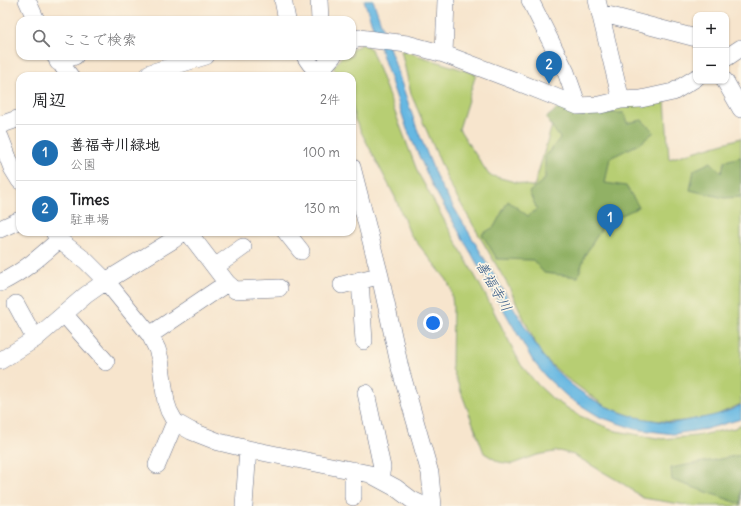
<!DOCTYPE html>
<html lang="ja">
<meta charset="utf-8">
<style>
body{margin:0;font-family:Delius,"Klee One",sans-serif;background:#f2f2f2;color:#202124}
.controls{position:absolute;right:12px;top:12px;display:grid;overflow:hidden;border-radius:8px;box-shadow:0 1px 3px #0004}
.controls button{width:36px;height:36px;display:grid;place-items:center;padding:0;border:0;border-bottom:1px solid #e0e0e0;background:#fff;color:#202124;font:20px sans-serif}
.you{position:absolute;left:433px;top:323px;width:14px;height:14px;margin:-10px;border:3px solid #fff;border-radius:50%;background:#1a73e8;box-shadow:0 0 0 6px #1a73e833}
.badge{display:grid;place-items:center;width:26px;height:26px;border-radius:50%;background:#1f6fb2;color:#fff;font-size:13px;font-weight:700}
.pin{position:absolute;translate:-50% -33px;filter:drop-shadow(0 1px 2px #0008)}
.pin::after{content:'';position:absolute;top:21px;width:14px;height:12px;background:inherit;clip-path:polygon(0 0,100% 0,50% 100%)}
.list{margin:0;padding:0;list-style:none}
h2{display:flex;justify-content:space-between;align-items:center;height:52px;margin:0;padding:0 16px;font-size:17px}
h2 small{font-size:13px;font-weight:400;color:#757577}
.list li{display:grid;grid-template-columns:26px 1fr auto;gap:12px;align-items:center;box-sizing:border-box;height:56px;padding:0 16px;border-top:1px solid #e0e0e0}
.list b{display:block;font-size:15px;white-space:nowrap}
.list p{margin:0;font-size:13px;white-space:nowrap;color:#757577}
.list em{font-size:13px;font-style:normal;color:#757577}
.icon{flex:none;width:22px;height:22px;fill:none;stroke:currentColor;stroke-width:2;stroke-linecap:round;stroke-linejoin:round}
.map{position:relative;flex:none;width:741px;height:506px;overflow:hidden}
.search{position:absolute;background:#fff;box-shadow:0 1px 3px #0004;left:16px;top:16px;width:340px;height:44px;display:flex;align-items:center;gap:10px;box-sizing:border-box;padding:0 14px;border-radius:12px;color:#757577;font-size:15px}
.panel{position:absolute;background:#fff;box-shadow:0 1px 3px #0004;left:16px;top:72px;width:340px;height:164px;border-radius:12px}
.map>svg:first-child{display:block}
</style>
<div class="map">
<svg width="741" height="506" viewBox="0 0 741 506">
<rect width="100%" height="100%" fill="#fcf5e5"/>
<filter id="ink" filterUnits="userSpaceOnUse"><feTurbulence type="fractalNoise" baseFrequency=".025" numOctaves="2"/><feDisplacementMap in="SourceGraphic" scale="8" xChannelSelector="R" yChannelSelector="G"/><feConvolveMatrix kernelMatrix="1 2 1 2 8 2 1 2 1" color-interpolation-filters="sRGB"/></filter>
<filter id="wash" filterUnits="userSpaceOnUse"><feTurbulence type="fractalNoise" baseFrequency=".012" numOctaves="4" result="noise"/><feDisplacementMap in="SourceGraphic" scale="16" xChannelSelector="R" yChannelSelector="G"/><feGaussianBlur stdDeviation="0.9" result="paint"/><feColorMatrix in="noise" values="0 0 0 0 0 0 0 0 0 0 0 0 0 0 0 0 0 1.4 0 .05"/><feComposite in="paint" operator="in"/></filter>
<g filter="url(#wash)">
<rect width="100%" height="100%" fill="#f7e5cd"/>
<path fill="#b7ce73" stroke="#697e68" d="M363,44L371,49L418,173L485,294L521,365L538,385L553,399L580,416L616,431L662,439L696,436L735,428L741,424V506H692L643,498L622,483L574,455L559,451L537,455L512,464L499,462L484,453L452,368L453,306L451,289L447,280L410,234L395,197L355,120L352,104V76H341L333,68L342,56H352V49Z
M401,50L476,74L459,129L489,175L534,187L557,108L575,110L665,100L669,159L741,138V404L712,417L674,422L639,419L605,406L565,377L541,355L509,287L450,185L411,94Z"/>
<path fill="#91b165" stroke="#567062" d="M562,105L582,116L596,112L624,113L627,123L642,120L654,132L641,143L610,158L605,183L626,186L639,207L605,223L585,255L578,277L544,273L533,260L497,259L482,234L494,227L508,201L528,216L537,209L529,192L545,179V157L560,138L546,118Z
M741,157V197L724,198L690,190L694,170L711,162L721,173L725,161Z
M741,455V504L672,480L671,468Z"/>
<path fill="#66b8e2" stroke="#4074a0" d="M364,0H373L416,126L438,181L542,355C570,390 608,414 652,420C659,421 667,423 673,423C680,422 688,420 695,419C710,417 727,413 741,405V419L706,429L673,434L635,429L600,417L569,398L546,377L533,361L432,185L407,129Z"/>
</g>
<g filter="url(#ink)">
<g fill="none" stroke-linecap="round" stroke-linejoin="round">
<defs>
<path id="minor" d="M27,0L36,20
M283,0L287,20
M319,0L320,20
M530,0L566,72L578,106
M597,0L621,100
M600,13L696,38
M352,41L359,38L407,44L444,54L513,80L578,106L600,105L621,100L641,99L673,92L696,78
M444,54L446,0
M55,56L70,76
M305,56C311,66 317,73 328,76
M726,58L741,48
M58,62L75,56
M150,76V73L206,56
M320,76L326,64L333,56
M725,81L741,109
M0,125L20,118
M0,137L12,168L20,181
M352,167L380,276L400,368L430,473L433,506
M0,229L20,220
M54,232L59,240L86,261L106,281L150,335L157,349L160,359L166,402L169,411L175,422L191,431L219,442L248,449L370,474L396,488L412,500L425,506
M188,232L227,283L235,290L279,288
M286,232L301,251
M215,267L243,247
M360,280L364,341
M0,283C23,272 41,256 59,240
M342,285L370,278
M16,304L35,339
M64,314L106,362
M150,335L227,283
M0,361L35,339L86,295L106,281L173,240L183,232
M366,393L382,467L380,479
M157,465L175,422
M353,497V470
M244,506L248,449"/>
</defs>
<use href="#minor" stroke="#686f85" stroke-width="18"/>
<use href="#minor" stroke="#fff" stroke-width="17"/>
</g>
</g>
<g text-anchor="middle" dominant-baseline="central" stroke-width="3.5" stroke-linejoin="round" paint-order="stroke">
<g font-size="14" font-style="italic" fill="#325886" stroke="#fcf5e5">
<text transform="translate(494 286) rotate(60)">善福寺川</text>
</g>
</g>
</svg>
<div class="controls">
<button>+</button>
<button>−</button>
</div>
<div class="you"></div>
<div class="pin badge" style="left:610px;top:237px">1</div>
<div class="pin badge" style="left:549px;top:84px">2</div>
<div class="search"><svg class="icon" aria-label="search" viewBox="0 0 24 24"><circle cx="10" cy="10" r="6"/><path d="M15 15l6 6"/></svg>ここで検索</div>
<section class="panel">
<h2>周辺<small>2件</small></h2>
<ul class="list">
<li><span class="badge">1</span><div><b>善福寺川緑地</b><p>公園</p></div><em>100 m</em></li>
<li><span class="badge">2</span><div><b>Times</b><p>駐車場</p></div><em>130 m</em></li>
</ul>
</section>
</div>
